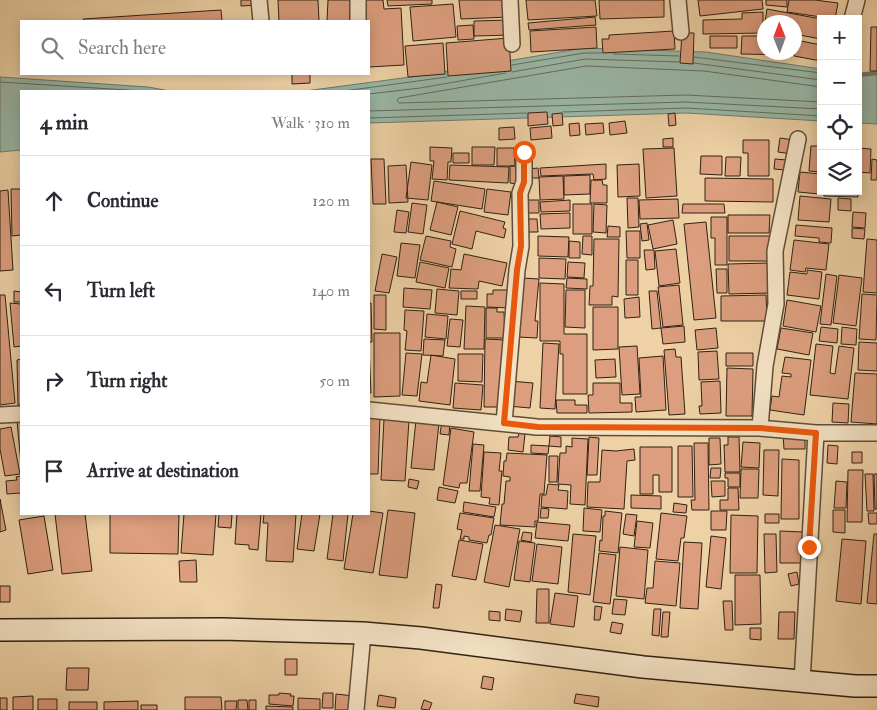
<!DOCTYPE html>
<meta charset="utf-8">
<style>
body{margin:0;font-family:"IM FELL Double Pica",serif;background:#f2f2f3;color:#2b2b33}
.controls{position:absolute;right:15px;top:15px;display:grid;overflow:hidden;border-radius:0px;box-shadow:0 2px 12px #0003}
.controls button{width:45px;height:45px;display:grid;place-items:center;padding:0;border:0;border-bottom:1px solid #e1e1e2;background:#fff;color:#2b2b33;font:25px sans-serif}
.compass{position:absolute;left:757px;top:15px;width:45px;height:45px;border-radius:50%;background:#fff;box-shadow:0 2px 12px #0003;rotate:359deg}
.stop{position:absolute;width:15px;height:15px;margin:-11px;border:4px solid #ea580c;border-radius:50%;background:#fff}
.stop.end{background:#ea580c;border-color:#fff;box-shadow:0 1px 5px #0008}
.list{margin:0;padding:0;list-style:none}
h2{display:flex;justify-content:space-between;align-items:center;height:65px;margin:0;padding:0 20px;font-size:21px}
h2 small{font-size:16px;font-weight:400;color:#7c7c81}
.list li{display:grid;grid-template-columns:32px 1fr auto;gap:15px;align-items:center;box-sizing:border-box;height:90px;padding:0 20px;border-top:1px solid #e1e1e2}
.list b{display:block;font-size:19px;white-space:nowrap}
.list em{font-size:16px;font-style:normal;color:#7c7c81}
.icon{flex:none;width:28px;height:28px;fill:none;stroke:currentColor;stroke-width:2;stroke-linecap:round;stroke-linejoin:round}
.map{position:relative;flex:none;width:877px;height:710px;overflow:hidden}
.search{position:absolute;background:#fff;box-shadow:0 2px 12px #0003;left:20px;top:20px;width:350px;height:55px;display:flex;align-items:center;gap:12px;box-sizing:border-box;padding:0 18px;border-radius:0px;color:#7c7c81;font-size:19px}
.panel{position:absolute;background:#fff;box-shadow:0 2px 12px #0003;left:20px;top:90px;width:350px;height:425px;border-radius:0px}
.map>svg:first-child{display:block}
</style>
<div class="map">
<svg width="877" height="710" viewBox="0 0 877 710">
<rect width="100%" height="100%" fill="#eed2a6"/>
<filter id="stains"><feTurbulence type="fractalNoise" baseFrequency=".004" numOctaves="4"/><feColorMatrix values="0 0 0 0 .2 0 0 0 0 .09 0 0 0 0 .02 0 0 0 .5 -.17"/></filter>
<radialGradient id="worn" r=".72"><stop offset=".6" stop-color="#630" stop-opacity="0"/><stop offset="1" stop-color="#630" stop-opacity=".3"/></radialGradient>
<path fill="#99b8a8" stroke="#6f7c6c" d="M584,48L706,52L821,69V121L686,113L369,123V91H305L418,76Z
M877,73V124L858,123V74Z
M0,77L148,87L170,91H21V150L0,152Z"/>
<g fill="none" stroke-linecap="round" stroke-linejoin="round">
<path stroke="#646c5e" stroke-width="1" d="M613,54L679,56
M694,57L821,73
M694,63L821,80
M512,65L584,53H602
M512,72L585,59L679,62
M0,82L143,91
M821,87L704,71L586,66L399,98L397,100L399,103L686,95L821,102
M344,91L447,77
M369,94L420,88L506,73
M369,111L686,102L821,109
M563,112L686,108L821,116
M369,118L527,113"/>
<path stroke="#6f7c6c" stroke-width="4.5" d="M858,75L877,73"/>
</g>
<path fill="#dc9e7e" stroke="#302113" d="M241,0H259V5L241,6Z
M278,0H318L319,21H279Z
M328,0H353L351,21H327Z
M364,0H383L384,9L401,8L404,65L369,67V21H366Z
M387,0H432V4L388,6Z
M459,0H508L509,17L461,19Z
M526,0H595L597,16L528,20Z
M599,0H664V17L600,19Z
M698,0H762L763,9L700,16Z
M766,0H787V7L766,5Z
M789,0H815L838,3L835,19L787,12Z
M453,4L456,37L413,41L410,7Z
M767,9L821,19V39L794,34V22H765Z
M221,10L222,21H84L83,19Z
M763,12V33L703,34V20L742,19V13Z
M595,17L596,25L529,30L528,23Z
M510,20L511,35L474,36V21Z
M473,25L474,39L458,40L457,26Z
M596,27L597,48L531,52L530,31Z
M871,27H877V71H870Z
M674,31L675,49L603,53L602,39H609V35Z
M682,33H694L693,64L680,63Z
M710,36H737V48H710Z
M742,36H764V52H791V55L741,54Z
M509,38L511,71L448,76L446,43Z
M796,40L821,45V61L794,56Z
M443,43L445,74L408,77L405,46Z
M292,74H310V83L292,84Z
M547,112L548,124L528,126V113Z
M562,113L563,125L553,126L552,114Z
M675,113L676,125L669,126L668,114Z
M625,121L627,133L610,135L609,123Z
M579,123L580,135L570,136L569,124Z
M603,123L604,133L586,135L585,124Z
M551,126L552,138L531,140L530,128Z
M514,127L515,139L499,140V128Z
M673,138V147H663V139Z
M780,138L794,140L792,154L778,152Z
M743,140H769V176H748V153H743Z
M811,146H821V172L809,171Z
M430,147L452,148L451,162H448L447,180L432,179L434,161H430Z
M472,147H495L494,165H472Z
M497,148H514L515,166H497Z
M674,148L677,196L646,198L643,149Z
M858,148L871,149L870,173L858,172Z
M453,153H469V163H453Z
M701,156H722V175L700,174Z
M726,157H741L740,176H725Z
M371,159H384L386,204H373Z
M775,159L787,160L786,170L774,169Z
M872,159L877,160V180H871Z
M411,162L432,165L428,200L406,198Z
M606,164V179L594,180L593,174L541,176L540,168Z
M639,164L640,196L618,197L617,165Z
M406,165L408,202L389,203L388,166Z
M450,165L509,167L508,183L449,180Z
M510,166H518L517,184L510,183Z
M538,168L539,178H530L529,169Z
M800,172L821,174L819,194L798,192Z
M590,175V194L564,195V176Z
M563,176L564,199L540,200L539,177Z
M705,178L773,179V202L705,201Z
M591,180H602L603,185H607V203H590Z
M434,181L485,189L482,209L431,201Z
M11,189H21V235L12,236Z
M487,189L511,192L508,215L484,212Z
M8,190L13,270L0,271V191Z
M824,191H858V197L824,196Z
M800,196L831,199L829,222L798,220Z
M627,198H638L639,227L628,228Z
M838,198L851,199V211L838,210Z
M678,199L679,218L640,219L639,200Z
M528,200H539V213H528Z
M570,200V211L541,212L540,202Z
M437,202L458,207L451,235L430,230Z
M412,203L427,205L423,234L408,232Z
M573,204H592V234H573Z
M594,204L607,205L606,233L593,232Z
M683,204H724L725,213H682Z
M397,210L409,212L406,233L394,232Z
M460,211L505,222L503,228L506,229L504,238L476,231L472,249L452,244Z
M853,212L866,213L865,228L852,227Z
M570,213V228L541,229L540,214Z
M728,215H770L769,233H728Z
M711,217H727V265H715V238H711Z
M526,219H537L538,232H526Z
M673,220L677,244L653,249L648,225Z
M706,222L716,318L694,320L684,224Z
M647,223L649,240L642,241L640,224Z
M796,225L832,228L831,243L819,242V238L795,236Z
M608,226L620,227V237H607Z
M852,228L865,229L864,239L852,238Z
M626,231H640V258H627Z
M426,236L451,241L450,247L456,249L452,267L420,260Z
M538,236L569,237L568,257L538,256Z
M583,236H592V255L582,254Z
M729,236H771V261H729Z
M594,239H619L618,297L612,296V305H589L590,286H593Z
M867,239L877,240V293L863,292Z
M794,240L829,244L826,270L806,268L805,272L790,270Z
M569,241L580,242V258H569Z
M401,243L420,245L415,278L397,276Z
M676,249L680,283L659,286L655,251Z
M644,250H654L655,269L646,270Z
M382,254L397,257L389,293L375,291Z
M464,254L507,263L502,286L479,281L478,289L449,288L451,269L461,270Z
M539,258L566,259L565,279L539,278Z
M626,260H638V295H626Z
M420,262L449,268L445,288L416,282Z
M568,262L585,263L584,278L567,277Z
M770,263V293L729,294L728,264Z
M716,269H727V293H717Z
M807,270L822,272L819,299L787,295L790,272L807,274Z
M826,274L837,276L831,325L820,324Z
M839,275L862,278L856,326L833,323Z
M523,278L539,279L535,321H538L537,338L518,337Z
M567,278L587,279V289L566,288Z
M540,283L564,284V334H587V394H563V354H560V341H540Z
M679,285L683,325L663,327L658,287Z
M404,288L432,290L430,309L403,307Z
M437,289L459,291L457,315L435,313Z
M493,290H509V308L487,307V294H493Z
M566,290H585V328L565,327Z
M14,291L21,292V302H14Z
M461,291H477V299H461Z
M649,291H657L661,328L652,329Z
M862,294L877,295L876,340L859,339Z
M0,295H5L15,403L0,405Z
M374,295H386V330L374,329Z
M766,295L767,321H721V296Z
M639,297L640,317L625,318L624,299Z
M787,300L821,306L816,332L783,326Z
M10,303L21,304V346L14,347Z
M371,303L372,342H369V304Z
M466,306L485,307L484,349H464Z
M593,307H618V349L593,350Z
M486,308H497V312H504L505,338H486Z
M405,310L424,311L421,351L405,350L407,331L404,330Z
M427,314L448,316L446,339L425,337Z
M450,319L463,320L460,347L447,346Z
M684,326L685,342L663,344L661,328Z
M821,327L838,329L837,343L819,341Z
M842,327L857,329L856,345L841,344Z
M716,328L718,348L697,350L695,330Z
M781,328L813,333L809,355L777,349Z
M374,333H400V396L374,397Z
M424,339L445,340L443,356L423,355Z
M485,339L505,340L504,407H484Z
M859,342L877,343V371L858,370Z
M543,343L559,344L555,409L540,408Z
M816,344L833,346L830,373L835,374L839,346L854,348L848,399L810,395Z
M369,346L371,393H369Z
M637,346L640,394L622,395L619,347Z
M675,349L676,357H681L685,414L669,415L664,350Z
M717,351L719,379L699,380L698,352Z
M406,353L422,354L417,396L402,395Z
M726,353H753V366H726Z
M458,354H483L482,382L458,381Z
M431,355L455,359L450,405L419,401L421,382L427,383Z
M663,356L666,410L636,412L635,397H641L639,358Z
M785,357L811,360L804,415L770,410L772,396L779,397L782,376L791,377V374L782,373Z
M21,359V405H18L17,360Z
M615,359L616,377L596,378L595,360Z
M727,368L753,369L752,416H726Z
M855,373L877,374V424L851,422Z
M510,381L533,383L530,408L508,406Z
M720,381L721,413L700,414L699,406H702L701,382Z
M455,383L483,385L481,410L453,408Z
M593,383H620V403H632V412L589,413L588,395H593Z
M556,400H575V405H587V413H557Z
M833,403L849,404L848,423L832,422Z
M369,416H380L378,474H369Z
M384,419L409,420L405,481L381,480Z
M21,420V464L17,421Z
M416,420L439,423L434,470L411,468Z
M442,421L450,422L449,435L440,434Z
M11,427L20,474L5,476L0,449V429Z
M451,428L474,432L467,483H460L459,488L443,485Z
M519,433L525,434L523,452L508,450L509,437H518Z
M805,434V449H784L783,435Z
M550,436L561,437V447L549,446Z
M589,437L599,438L597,475H587Z
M728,437H739L740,472H725L724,445H728Z
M572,438L588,439L585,505L570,504L571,485L558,484L560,453H566V446L572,447Z
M709,438H720L721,464L709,465Z
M743,442L760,443L759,468L741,467Z
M694,443H708L709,510H692L691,500H695Z
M473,444L484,445L480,491H469Z
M531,445L549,446L548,454L531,453Z
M828,445L838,446L837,464L827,463Z
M678,446H692L693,497H678Z
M640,447H672V492H659V475H653V494H640Z
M634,449L635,460L627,461L624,509L587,507L588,482H600L602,450L616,451Z
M764,450H779L778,496L763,495Z
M484,452L501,453L499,471H502L499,505L489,504L490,498L481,497Z
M852,452H862V463H852Z
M507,453L547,455L544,494H540L538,521H535V527L500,525L502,504H504L506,481H510V477L503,476L504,461H506Z
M549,456H558L557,482H549Z
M782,459L799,460V519H781Z
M711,468H721L720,478H710Z
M741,469H759L758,498H740Z
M848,470H863L862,522H847Z
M725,473H740V487H728V478H725Z
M865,474H873L874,511H867Z
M874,474H877V509H875Z
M21,476V493L7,494L6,481L17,480L16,477Z
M409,479L419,481L417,489L408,487Z
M711,481H725V496L712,497Z
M836,481L847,482L846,508H834Z
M548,484L559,485L558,490L568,491L567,509L541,507L542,495H546Z
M439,487L458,491L455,503L437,500Z
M728,488H738L739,510H720V500H728Z
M631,495L661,496V509L631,508Z
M0,499L6,530L0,532Z
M464,502L496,507L494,517L463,512Z
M674,503L687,505L686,513L673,512Z
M541,508L549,509L548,518H540Z
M584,508L602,510L600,532L583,531Z
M388,510L415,513L407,578L379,575Z
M833,510H845V533L833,532Z
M369,511L383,513L373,573L344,569L353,514H369Z
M605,511L622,513L618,553L599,551L600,540L602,541L603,516H605Z
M711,511H727L726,530H711Z
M460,513L494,518L491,535H489L487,543L469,540V537L464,536V539H460L462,530L457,529Z
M661,513L687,516L684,538H681L678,561L656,559Z
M868,513H877V524H869Z
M55,514H85L92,571L62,574Z
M110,514H179L178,554L110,553Z
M184,514H216L213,555L181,553Z
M219,514H232L231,528L218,527Z
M237,514H261L258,550L249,549V545L235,544Z
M264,514H296L293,562L266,561L268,523H263Z
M302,514H320L314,551L297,549Z
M333,514H348L343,561L327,559Z
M626,514L637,515L634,536L623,534Z
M765,514H779V523H765Z
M731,515L758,516L757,573H730Z
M44,516L53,570L28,574L19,520Z
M637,521L653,523L650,548L634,547Z
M537,522L570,525L568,541L535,538Z
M495,525L520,529L509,587L484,582Z
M780,531L803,532L802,563H780Z
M523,532L532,533L531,542L521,540Z
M573,534L596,536L590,595L568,592Z
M764,534H776L777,572L765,573Z
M874,534H877V604L867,603Z
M711,536L726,538L721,589L706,587Z
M842,539L866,541L861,604L836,601Z
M459,540L483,544L476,580L452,576Z
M519,541L535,543L530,582L514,580Z
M684,542L702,543L698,609L680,608Z
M537,544L562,547L558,584L532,581Z
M620,547L648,550L644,599L616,596Z
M599,553L616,555L610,604L593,602Z
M196,560L197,582H180L179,561Z
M655,561L680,563L676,606L645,603L647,588H653Z
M797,572L799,584L791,586L788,574Z
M735,575H760L761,624L735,625Z
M436,584L442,585L439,608H433Z
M0,586H10V602H0Z
M537,589H549V623H536Z
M555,593L578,596L574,627L550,624Z
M614,599L627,600L625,615L612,614Z
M723,601H732L733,630H725Z
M595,606L602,607L600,620H594Z
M506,609L522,611L520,622L505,620Z
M654,609H661L659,636L652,635Z
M489,611L500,612V621L489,620Z
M663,612H670L668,637H661Z
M779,612H795L794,639H778Z
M612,622L623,624L621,634L610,632Z
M750,628H761V640L750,639Z
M285,659H297V675H285Z
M67,668H89L88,690H66Z
M483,676L494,678L492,690L481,688Z
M279,693L291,694L290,696H294L293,706L269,704V695H279Z
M323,693H333V708H322Z
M336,694L354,696L353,710H335Z
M576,694L599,697L598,707L574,703Z
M379,695L396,698L395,708L377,706Z
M33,696V710H13V697Z
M185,697H221L222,710H185Z
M0,698H7V710H0Z
M298,698L320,699V710H298Z
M38,699H57V710H38Z
M238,700H247L248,710H238Z
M249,700H256V710H249Z
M424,700L432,703L429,710L421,709Z
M138,701V710H104V702Z
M225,701H237L236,710H225Z
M69,702H97V710H69Z
M141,705H157V710H141Z
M266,706L293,707V710H266Z"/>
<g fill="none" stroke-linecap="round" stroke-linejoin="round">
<defs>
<path id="street" d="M259,0L261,21
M510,0L512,44
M678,0L681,32
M852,19L857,0
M358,21V0
M369,410L537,427L760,428L816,433H877
M0,415L21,414
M504,423L517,270L521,246L520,193L524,182V152
M760,428L765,366L776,304L775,251L798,139
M802,682L816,433
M356,710L363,633"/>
<path id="secondary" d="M0,630L222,629L363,633L421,638L643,667L855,686H877"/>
</defs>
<use href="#street" stroke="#604d38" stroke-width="18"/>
<use href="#secondary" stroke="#302113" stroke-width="24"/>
<use href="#street" stroke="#f4e2c5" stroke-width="15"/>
<use href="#secondary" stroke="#f4e2c5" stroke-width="21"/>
</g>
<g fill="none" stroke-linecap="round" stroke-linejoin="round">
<path stroke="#ea580c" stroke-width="6" d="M524,152V182L520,193L521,246L517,270L504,423L538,427L760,428L816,433L809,547"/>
</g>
<rect width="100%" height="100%" filter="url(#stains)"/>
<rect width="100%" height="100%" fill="url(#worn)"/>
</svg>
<div class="controls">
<button>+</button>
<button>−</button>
<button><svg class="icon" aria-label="locate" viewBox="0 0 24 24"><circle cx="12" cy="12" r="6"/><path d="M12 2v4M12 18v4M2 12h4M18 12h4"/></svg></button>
<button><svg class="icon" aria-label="layers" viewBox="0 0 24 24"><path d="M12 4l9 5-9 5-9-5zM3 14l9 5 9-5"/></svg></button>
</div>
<svg class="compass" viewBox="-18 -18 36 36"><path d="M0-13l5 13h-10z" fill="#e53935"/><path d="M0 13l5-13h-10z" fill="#7c7c81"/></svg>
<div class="stop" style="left:524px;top:152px"></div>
<div class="stop end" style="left:809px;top:547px"></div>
<div class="search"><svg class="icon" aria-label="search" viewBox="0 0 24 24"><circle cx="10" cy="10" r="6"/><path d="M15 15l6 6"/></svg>Search here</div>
<section class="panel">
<h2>4 min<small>Walk · 310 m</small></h2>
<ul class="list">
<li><svg class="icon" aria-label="ahead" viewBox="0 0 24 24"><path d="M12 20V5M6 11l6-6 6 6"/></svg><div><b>Continue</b></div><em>120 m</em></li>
<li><svg class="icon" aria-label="left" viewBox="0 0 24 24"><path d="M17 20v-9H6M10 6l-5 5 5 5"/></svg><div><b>Turn left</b></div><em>140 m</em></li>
<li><svg class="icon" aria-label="right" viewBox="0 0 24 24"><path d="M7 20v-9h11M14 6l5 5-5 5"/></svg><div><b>Turn right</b></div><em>50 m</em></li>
<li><svg class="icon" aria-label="arrive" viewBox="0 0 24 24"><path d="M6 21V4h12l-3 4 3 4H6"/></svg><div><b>Arrive at destination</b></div></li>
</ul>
</section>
</div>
